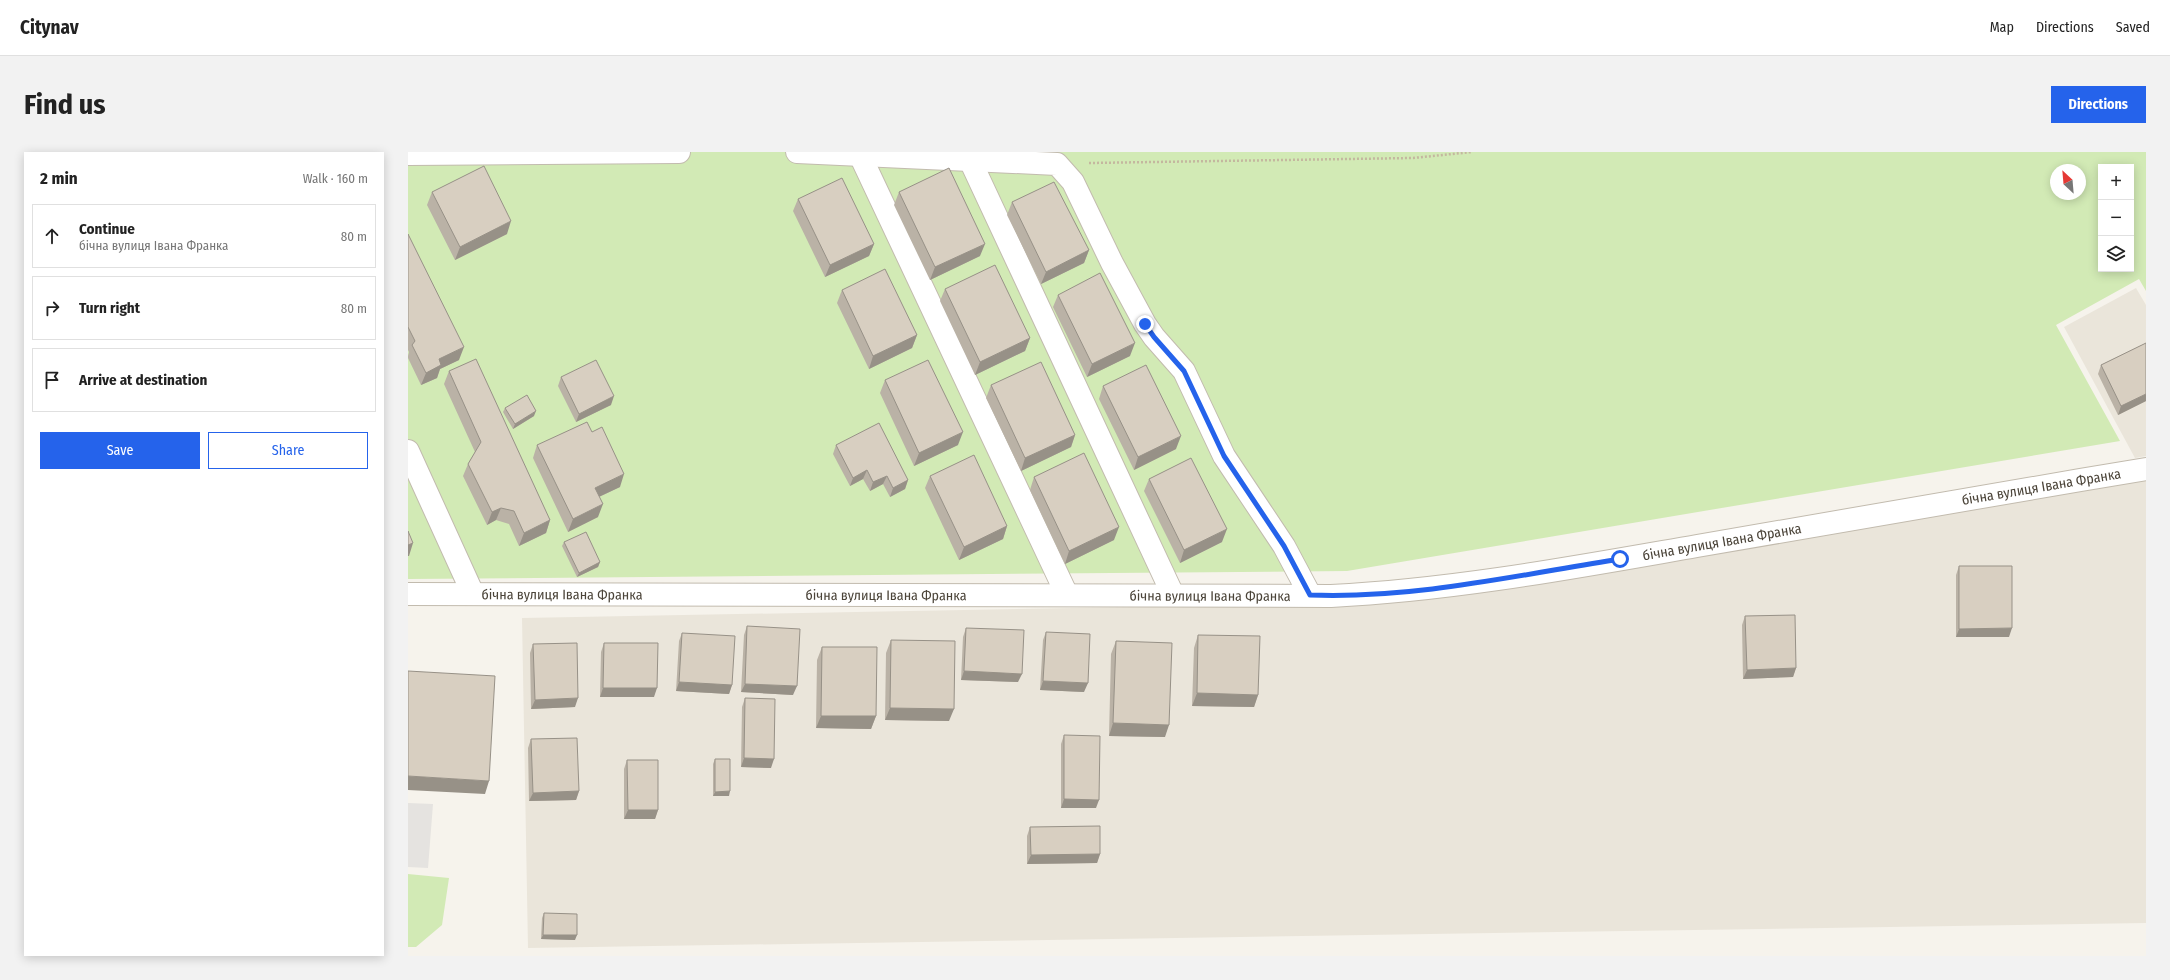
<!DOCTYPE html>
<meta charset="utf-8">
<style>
body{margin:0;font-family:"Fira Sans Condensed",sans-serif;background:#f2f2f2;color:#222}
.controls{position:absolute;right:12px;top:12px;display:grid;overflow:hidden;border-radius:0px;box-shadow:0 2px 10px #0003}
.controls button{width:36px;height:36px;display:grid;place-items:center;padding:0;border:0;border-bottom:1px solid #e0e0e0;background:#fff;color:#222;font:20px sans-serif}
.compass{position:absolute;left:1642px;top:12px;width:36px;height:36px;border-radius:50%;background:#fff;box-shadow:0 2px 10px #0003;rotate:334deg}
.stop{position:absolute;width:12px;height:12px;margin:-9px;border:3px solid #2563eb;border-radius:50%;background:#fff}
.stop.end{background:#2563eb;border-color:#fff;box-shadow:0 1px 4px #0008}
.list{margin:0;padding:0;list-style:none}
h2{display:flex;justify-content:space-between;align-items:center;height:52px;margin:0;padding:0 16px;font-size:17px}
h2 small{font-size:13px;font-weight:400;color:#767676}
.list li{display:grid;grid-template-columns:26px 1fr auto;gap:12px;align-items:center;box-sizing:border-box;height:64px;margin:0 8px 8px;padding:0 8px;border:1px solid #e0e0e0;border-radius:0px}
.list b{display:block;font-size:15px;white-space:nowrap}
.list p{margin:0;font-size:13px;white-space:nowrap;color:#767676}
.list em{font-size:13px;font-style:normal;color:#767676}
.actions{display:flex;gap:8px;padding:12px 16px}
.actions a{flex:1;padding:9px 0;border:1px solid #2563eb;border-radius:0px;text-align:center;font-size:14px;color:#2563eb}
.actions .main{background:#2563eb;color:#fff}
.icon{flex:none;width:22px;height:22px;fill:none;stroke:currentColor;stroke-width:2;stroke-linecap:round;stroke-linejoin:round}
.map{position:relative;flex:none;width:1738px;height:804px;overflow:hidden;border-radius:0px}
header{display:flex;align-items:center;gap:24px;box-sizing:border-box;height:56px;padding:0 20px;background:#fff;border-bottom:1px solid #e0e0e0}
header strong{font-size:19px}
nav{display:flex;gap:22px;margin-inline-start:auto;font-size:14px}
.intro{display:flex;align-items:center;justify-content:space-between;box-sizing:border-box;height:96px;padding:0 24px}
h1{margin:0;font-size:28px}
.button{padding:10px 18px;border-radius:0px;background:#2563eb;color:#fff;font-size:14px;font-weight:700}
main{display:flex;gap:24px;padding:0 24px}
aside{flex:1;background:#fff;border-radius:0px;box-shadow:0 2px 10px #0003}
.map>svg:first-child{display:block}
</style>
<header>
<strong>Citynav</strong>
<nav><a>Map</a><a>Directions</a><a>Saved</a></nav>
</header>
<div class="intro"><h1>Find us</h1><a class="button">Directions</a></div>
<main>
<aside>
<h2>2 min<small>Walk · 160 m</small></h2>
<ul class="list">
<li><svg class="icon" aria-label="ahead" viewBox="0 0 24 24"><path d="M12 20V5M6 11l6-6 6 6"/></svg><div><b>Continue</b><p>бічна вулиця Івана Франка</p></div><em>80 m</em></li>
<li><svg class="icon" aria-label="right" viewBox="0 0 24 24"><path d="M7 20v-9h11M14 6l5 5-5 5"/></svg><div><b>Turn right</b></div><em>80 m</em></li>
<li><svg class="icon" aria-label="arrive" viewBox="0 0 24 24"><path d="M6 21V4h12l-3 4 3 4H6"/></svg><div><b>Arrive at destination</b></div></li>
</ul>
<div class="actions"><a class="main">Save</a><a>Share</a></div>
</aside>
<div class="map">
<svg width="1738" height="804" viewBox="0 0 1738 804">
<rect width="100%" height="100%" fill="#f6f3ec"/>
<path fill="#eae5da" d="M1728,136L1738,153V304L1727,306L1656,175Z
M1738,326V771L120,796L114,466L943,451Z"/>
<path fill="#d2eab5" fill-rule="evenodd" d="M0,0H1738V139L1731,127L1648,173L1712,289L939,419L0,427ZM1693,15H1723V117H1693ZM1648,18H1672V42H1648Z
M0,722L41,726L34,773L8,795H0Z"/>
<path fill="#e5e3e0" d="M0,651L25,652L20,716L0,715Z"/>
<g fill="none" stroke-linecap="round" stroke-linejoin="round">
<defs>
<g id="minor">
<path d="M389,0L649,12L665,30L704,111L737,172L746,185L776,219L816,304L876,394L902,443"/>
<path d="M0,2L271,0"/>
<path d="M452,3L659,443"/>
<path d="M562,8L765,443"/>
<path d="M0,299L65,442"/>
<path id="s1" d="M0,442L923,444C1046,438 1168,415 1289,394C1438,368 1588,342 1738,317"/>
</g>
</defs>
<use href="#minor" stroke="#c2bbae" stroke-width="24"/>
<path stroke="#c4b79f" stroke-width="2.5" stroke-dasharray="2 2" stroke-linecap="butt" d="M681,11L1005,6L1064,0"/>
<use href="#minor" stroke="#fff" stroke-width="22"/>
</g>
<path fill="#bab2a6" d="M24,40L99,82L47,108L19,53Z
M491,40L572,104L522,128L486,53Z
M390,47L466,92L461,104L417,125L385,59Z
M604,50L681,98L676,111L633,132L599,63Z
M0,82L51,208L32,217L29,226L13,233L0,206V204L1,200L0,198Z
M537,137L622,186L617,199L567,223L532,149Z
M434,138L509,183L504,196L461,217L429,151Z
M650,143L722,204L679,225L645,155Z
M1738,191V249L1710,263L1690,222L1693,213Z
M41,219L142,368L138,381L111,394L101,372L88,368L79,373L55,324L60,312L67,300L36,232Z
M153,225L203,253L168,270L150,234Z
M477,228L550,293L506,314L472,241Z
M583,233L667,283L663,295L613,319L578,246Z
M695,234L768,297L726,318L691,247Z
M97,256L126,264L105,277L95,260Z
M129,293L212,335L191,345L190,365L160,380L125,306Z
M428,293L500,328L497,337L482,345L475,332L462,339L455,327L442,334L425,302Z
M522,324L599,374L595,387L551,408L517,336Z
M626,325L706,388L657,412L622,338Z
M741,327L814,390L772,411L736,339Z
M156,390L192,410L190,415L169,425L154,394Z
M1551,414L1601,485H1548V423Z
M1337,464L1388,516L1385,525L1335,527L1334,473Z
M339,474L385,543L333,540L336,483Z
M558,476L610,530L553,528L555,485Z
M638,480L676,540L632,538L635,488Z
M274,481L324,533L321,542L268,539L271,489Z
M790,483L850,543L846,555L784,554L786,496Z
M483,488L541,569L477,568L478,501Z
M708,489L757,585L701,584L703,502Z
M196,491L246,545H192L193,500Z
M125,492L167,555L123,557L122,501Z
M414,495L468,564L463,577L408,576L409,508Z
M337,546L363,616L333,615L334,555Z
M656,583L688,656H653V592Z
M123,587L171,639L168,648L121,649L120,596Z
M307,607L321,644H305V612Z
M219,608L250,658L247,667H216V617Z
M622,675L692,702L689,711L619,712V684Z
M136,761L167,788L133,787L134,766Z"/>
<path fill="#979187" d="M103,69L99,82L47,108L52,95Z
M466,92L461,104L417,125L422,113Z
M577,92L572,104L522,128L527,115Z
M681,98L676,111L633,132L638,120Z
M509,183L504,196L461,217L465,204Z
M622,186L617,199L567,223L572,210Z
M727,191L722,204L679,225L684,212Z
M56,195L51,208L32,217L29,226L13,233L18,221L31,207Z
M1738,242V249L1710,263L1713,254Z
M206,244L203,253L168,270L171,262Z
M128,259L126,264L105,277L107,272Z
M555,280L550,293L506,314L511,301Z
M667,283L663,295L613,319L617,306Z
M773,284L768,297L726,318L730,305Z
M459,318L455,327L442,334L445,326Z
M216,322L212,335L182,349L187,336Z
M479,324L475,332L462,339L465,330Z
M500,328L497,337L482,345L485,336Z
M195,352L190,365L160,380L165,367Z
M93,356L88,368L79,373L84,360Z
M142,368L138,381L111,394L116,381Z
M599,374L595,387L551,408L556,395Z
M711,375L706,388L657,412L661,399Z
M819,377L814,390L772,411L776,398Z
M5,391L1,404H0V393Z
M192,410L190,415L169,425L171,421Z
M1604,476L1601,485H1548L1551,477Z
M1388,516L1385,525L1335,527L1339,518Z
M556,519L614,522L610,530L553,528Z
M635,529L680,531L676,540L632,538Z
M271,530L324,533L321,542L268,539Z
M337,532L389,534L385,543L333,540Z
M195,536H249L246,545H192Z
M789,541L850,543L846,555L784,554Z
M170,546L167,555L123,557L127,548Z
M482,556L546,557L541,569L477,568Z
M413,564H468L463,577L408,576Z
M705,571L761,573L757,585L701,584Z
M336,606L366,607L363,616L333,615Z
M0,624L81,629L77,642L0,638Z
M171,639L168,648L121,649L125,641Z
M322,639L321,644H305L307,640Z
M656,647L691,648L688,656H653Z
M220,658H250L247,667H216Z
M692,702L689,711L619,712L623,703Z
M135,783H169L167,788L133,787Z"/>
<path fill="#d8cfc1" stroke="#979187" d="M76,14L103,69L52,95L24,40Z
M541,16L577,92L527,115L491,40Z
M434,26L466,92L422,113L390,47Z
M646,30L681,98L638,120L604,50Z
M0,82L56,195L31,207L33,213L18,221L4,193L7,189L0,175Z
M587,113L622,186L572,210L537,137Z
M477,117L509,183L465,204L434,138Z
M692,121L727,191L684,212L650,143Z
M1738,191V242L1713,254L1693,213Z
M68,207L142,368L116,381L106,359L93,356L84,360L60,312L73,290L41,219Z
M188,208L206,244L171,262L153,225Z
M520,208L555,280L511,301L477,228Z
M633,210L667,283L617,306L583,233Z
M738,213L773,284L730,305L695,234Z
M119,243L128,259L107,272L97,256Z
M179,270L184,280L194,275L216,322L187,336L195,352L165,367L129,293Z
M471,271L500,328L485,336L479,324L465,330L459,318L445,326L428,293Z
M676,301L711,375L661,399L626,325Z
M566,303L599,374L556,395L522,324Z
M783,306L819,377L776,398L741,327Z
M0,379L5,391L0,393Z
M178,380L192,410L171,421L156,390Z
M1551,414H1604V476L1551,477Z
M1387,463L1388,516L1339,518L1337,464Z
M339,474L392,477L389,534L337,532Z
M558,476L616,478L614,522L556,519Z
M638,480L682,482L680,531L635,529Z
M274,481L327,484L324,533L271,530Z
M790,483L852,484L850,543L789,541Z
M483,488L547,489L546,557L482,556Z
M708,489L764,491L761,573L705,571Z
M169,491L170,546L127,548L125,492Z
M196,491H250L249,536H195Z
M414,495H469L468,564H413Z
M0,519L87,524L81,629L0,624Z
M337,546L367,547L366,607L336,606Z
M656,583L692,584L691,648L656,647Z
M169,586L171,639L125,641L123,587Z
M307,607H322V639L307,640Z
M219,608H250V658H220Z
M692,674V702L623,703L622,675Z
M136,761L169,762V783H135Z"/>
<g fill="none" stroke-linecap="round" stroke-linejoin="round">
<path stroke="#2563eb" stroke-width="5" d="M737,172L746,185L776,219L816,304L876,394L902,443C1006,447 1110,423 1212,407"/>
</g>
<g text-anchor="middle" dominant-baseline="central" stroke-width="4" stroke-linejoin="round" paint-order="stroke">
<g font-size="14" fill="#4b4439" stroke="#fff">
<text stroke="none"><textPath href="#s1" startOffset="1642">бічна вулиця Івана Франка</textPath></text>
<text stroke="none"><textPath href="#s1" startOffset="1318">бічна вулиця Івана Франка</textPath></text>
<text stroke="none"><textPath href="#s1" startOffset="154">бічна вулиця Івана Франка</textPath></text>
<text stroke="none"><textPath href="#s1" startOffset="478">бічна вулиця Івана Франка</textPath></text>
<text stroke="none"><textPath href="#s1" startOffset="802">бічна вулиця Івана Франка</textPath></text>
</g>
</g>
</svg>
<div class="controls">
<button>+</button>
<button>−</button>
<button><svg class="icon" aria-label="layers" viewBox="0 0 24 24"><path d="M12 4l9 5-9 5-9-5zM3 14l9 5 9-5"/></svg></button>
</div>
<svg class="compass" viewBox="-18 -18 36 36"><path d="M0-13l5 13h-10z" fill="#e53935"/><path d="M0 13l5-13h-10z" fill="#767676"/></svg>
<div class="stop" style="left:1212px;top:407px"></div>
<div class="stop end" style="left:737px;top:172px"></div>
</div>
</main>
